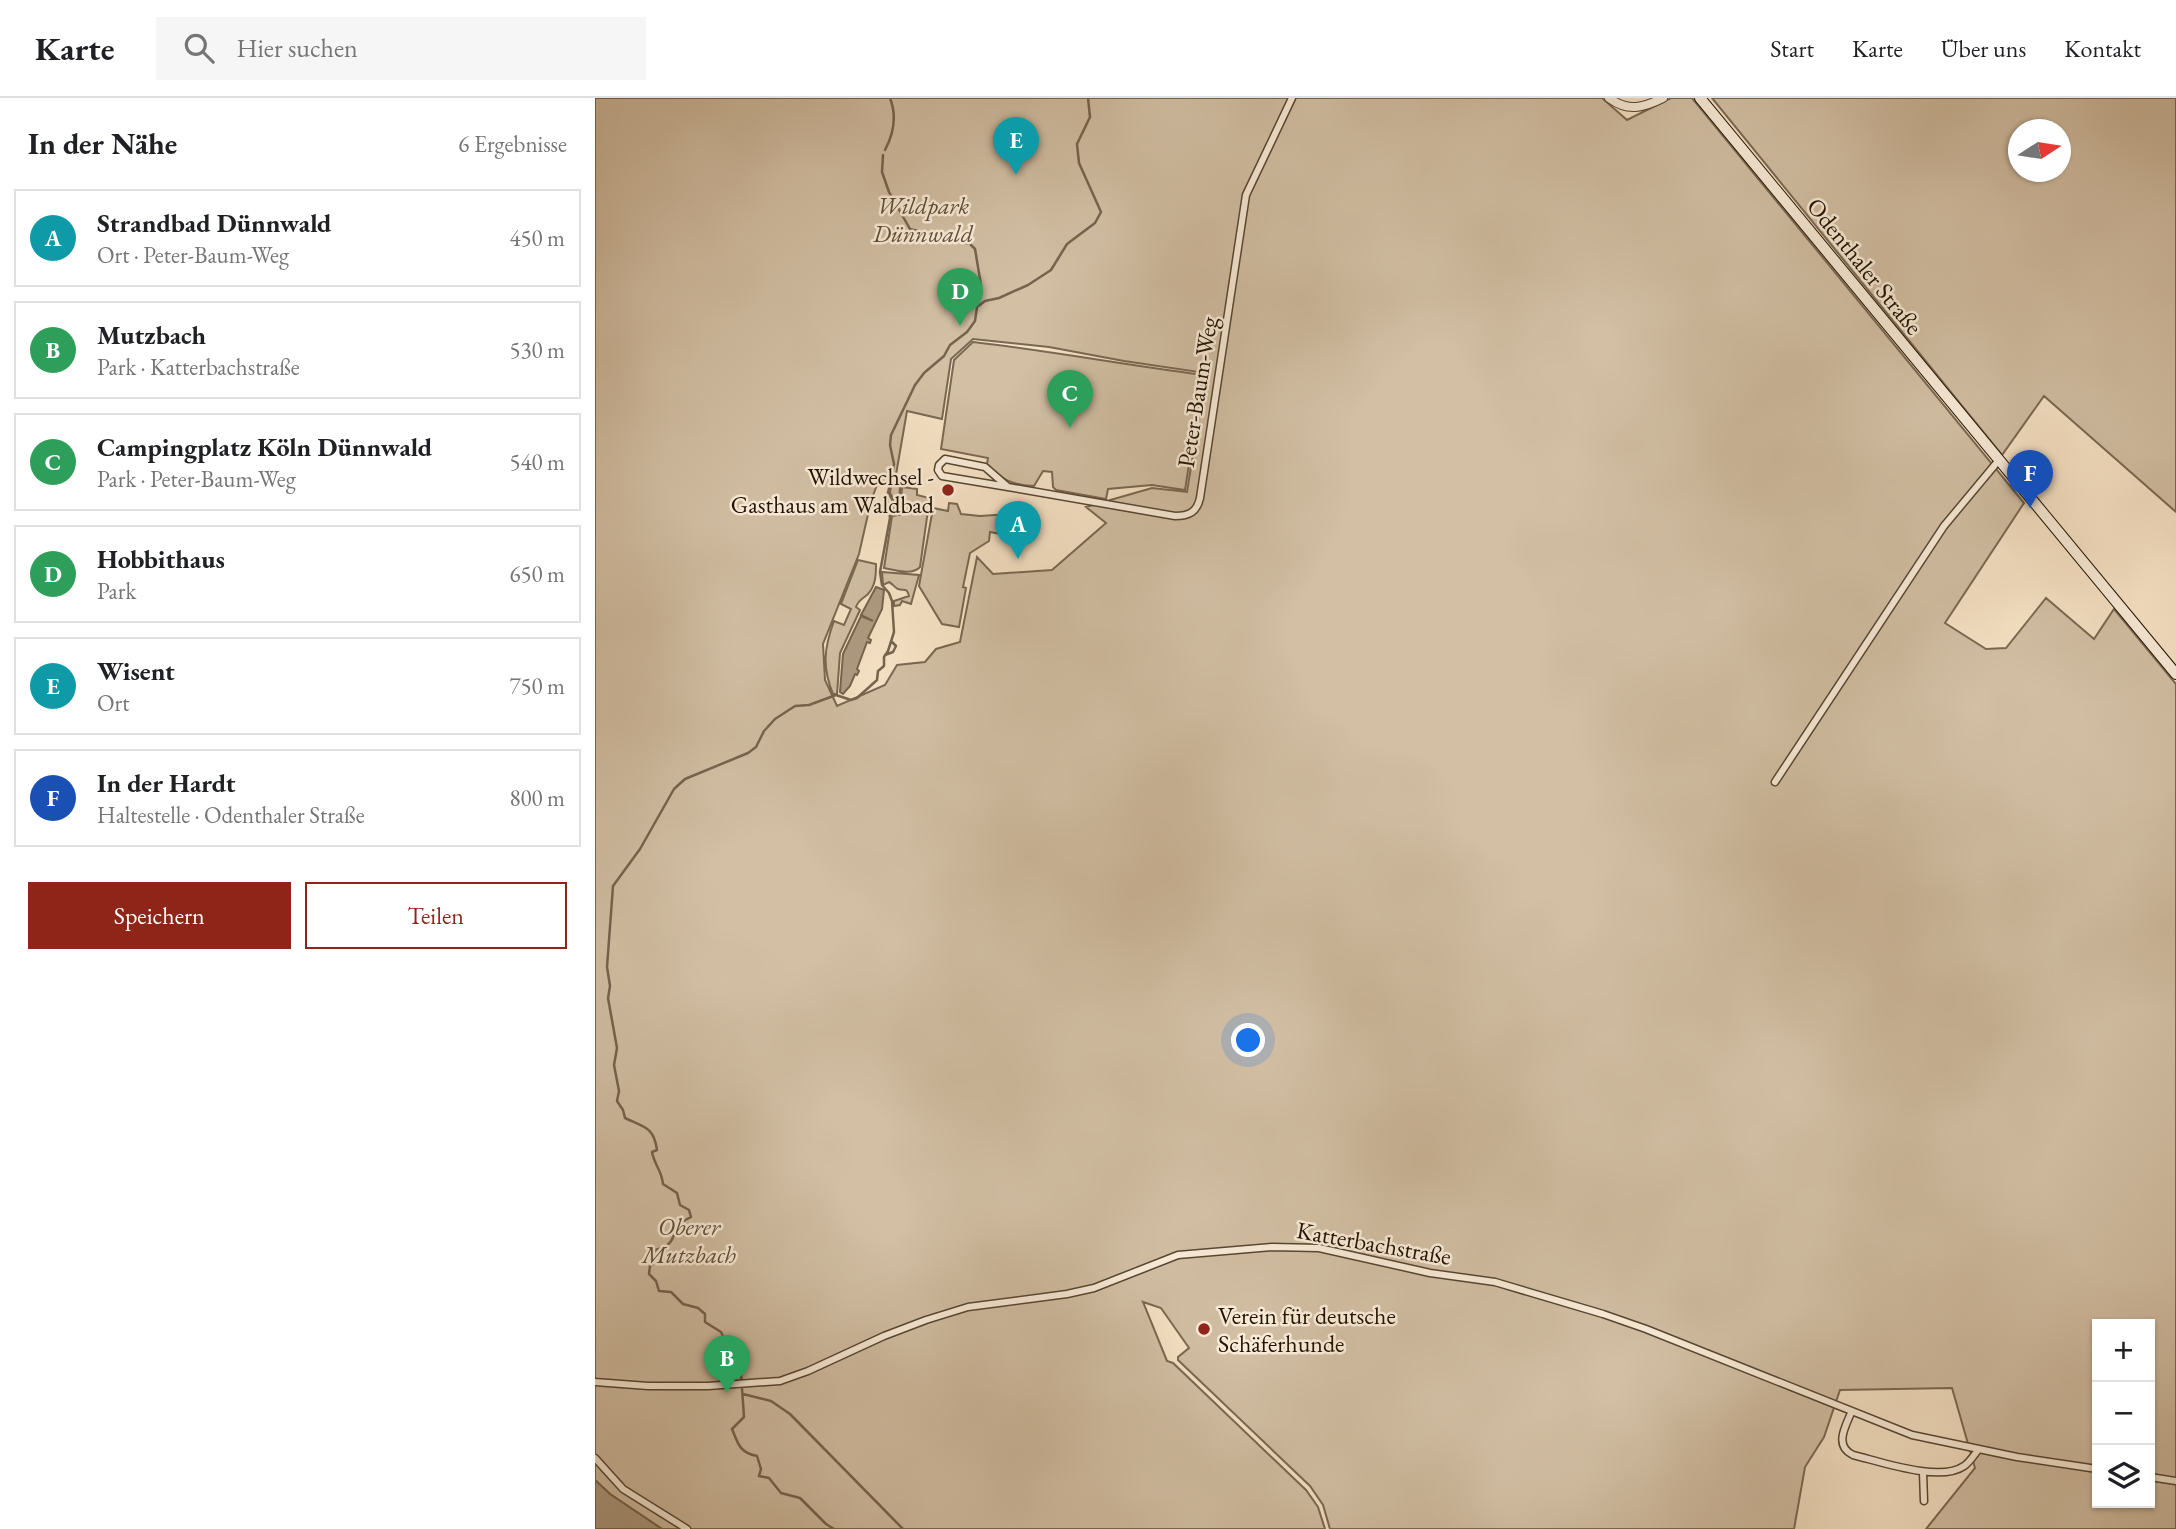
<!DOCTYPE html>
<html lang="de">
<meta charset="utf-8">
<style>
body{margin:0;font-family:"EB Garamond",serif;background:#f6f6f6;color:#202124}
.controls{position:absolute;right:21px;bottom:21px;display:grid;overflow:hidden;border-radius:0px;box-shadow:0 2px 5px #0004}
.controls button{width:63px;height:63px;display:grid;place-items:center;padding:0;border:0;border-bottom:2px solid #e0e0e0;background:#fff;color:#202124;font:35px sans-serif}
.compass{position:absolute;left:1413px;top:21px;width:63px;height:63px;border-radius:50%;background:#fff;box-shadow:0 2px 5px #0004;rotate:78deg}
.you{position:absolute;left:654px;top:943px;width:24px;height:24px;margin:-18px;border:5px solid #fff;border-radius:50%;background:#1a73e8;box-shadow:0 0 0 10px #1a73e833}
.badge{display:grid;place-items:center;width:46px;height:46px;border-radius:50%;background:#8f2418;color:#fff;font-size:23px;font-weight:700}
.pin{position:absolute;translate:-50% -58px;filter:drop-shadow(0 2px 4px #0008)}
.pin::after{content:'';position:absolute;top:37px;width:24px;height:21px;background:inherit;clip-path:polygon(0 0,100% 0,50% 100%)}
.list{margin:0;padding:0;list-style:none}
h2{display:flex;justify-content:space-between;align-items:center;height:91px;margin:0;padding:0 28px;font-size:30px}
h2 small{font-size:23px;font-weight:400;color:#757577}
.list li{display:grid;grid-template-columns:46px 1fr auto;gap:21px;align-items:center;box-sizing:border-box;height:98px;margin:0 14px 14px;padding:0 14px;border:2px solid #e0e0e0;border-radius:0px}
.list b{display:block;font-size:26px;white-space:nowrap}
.list p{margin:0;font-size:23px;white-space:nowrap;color:#757577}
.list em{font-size:23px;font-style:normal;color:#757577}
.actions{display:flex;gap:14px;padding:21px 28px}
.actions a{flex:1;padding:16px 0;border:2px solid #8f2418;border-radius:0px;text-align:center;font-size:24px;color:#8f2418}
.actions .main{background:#8f2418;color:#fff}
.icon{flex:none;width:38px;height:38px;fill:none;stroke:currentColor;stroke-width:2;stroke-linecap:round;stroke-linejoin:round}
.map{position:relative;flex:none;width:1581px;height:1431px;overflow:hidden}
header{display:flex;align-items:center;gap:42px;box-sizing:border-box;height:98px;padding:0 35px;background:#fff;border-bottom:2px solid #e0e0e0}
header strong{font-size:33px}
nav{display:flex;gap:38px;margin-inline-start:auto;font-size:24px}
.search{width:490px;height:63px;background:#f6f6f6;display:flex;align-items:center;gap:18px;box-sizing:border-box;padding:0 24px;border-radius:0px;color:#757577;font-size:26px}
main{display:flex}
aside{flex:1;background:#fff}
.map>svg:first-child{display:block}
</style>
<header>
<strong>Karte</strong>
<div class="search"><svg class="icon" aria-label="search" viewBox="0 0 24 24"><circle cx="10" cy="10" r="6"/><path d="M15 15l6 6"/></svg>Hier suchen</div>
<nav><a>Start</a><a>Karte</a><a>Über uns</a><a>Kontakt</a></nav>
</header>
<main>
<aside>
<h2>In der Nähe<small>6 Ergebnisse</small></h2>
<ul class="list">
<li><span class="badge" style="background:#0f9aa8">A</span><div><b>Strandbad Dünnwald</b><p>Ort · Peter-Baum-Weg</p></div><em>450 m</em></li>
<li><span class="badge" style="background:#2e9e5b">B</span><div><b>Mutzbach</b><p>Park · Katterbachstraße</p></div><em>530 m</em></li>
<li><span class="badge" style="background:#2e9e5b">C</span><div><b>Campingplatz Köln Dünnwald</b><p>Park · Peter-Baum-Weg</p></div><em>540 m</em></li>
<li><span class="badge" style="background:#2e9e5b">D</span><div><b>Hobbithaus</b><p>Park</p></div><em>650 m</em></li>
<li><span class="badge" style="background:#0f9aa8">E</span><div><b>Wisent</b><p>Ort</p></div><em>750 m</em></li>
<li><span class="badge" style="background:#1a4fb4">F</span><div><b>In der Hardt</b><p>Haltestelle · Odenthaler Straße</p></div><em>800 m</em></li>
</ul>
<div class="actions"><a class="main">Speichern</a><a>Teilen</a></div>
</aside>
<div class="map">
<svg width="1581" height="1431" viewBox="0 0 1581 1431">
<rect width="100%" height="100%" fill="#f6e2c5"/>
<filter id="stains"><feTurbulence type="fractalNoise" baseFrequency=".00286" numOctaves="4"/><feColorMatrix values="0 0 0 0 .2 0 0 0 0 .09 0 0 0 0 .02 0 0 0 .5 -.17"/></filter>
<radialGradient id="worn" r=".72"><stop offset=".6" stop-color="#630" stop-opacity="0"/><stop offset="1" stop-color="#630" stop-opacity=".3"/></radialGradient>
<path fill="#d2bfa4" stroke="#7a6852" stroke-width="2" fill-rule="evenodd" d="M0,0H1007L1032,22L1076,0H1097L1429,405L1350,525L1391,551L1411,550L1451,500L1499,541L1519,511L1581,586V1431H1331L1380,1370L1357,1290L1245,1292L1229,1339L1210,1369L1199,1431H735L728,1407L715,1388L583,1262V1259L594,1250L566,1210L548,1204L572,1263L578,1265L711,1392L723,1409L730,1431H67L15,1396L0,1382ZM378,241L454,249L529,263L611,275L592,394L557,390L491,409L511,425L457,472L398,476L382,459L365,544L341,551L330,564L302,567L290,587L242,608L230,582L228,546L264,456L276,403L282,387L296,388L295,395L301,405L297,415L303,414L305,389L299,388L312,313L347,321L356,261ZM1502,1226H1555V1405H1502Z
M1117,0H1581V414L1449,298L1407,357ZM1423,32H1465V74H1423Z
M378,244C455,253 531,267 608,277L590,392L557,387L513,391L511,401L461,392L458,389L457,374L448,373L439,388C419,387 405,382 392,366L393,360L346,351L359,262Z
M307,389L322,391V397L334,400L335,405L330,409L305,414Z
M354,405L362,406L366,416L385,418L415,416L419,421L416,426H412L411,437L395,434L394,443L375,455L368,489L371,490L364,529L347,526L324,488L338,410L353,413Z
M333,412L325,469C317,478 300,472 289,470L297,418Z
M263,462L281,466C281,476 281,487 273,496C268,501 264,501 261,509L265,512L245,555L242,596H238C227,569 229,550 239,523L249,527L256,511L246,506Z
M287,474L324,477L316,506L307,503L305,507L299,508V503L314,498C312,489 309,493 303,491C300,490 298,486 294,484L288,487Z"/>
<path fill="#ae9b82" stroke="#76644e" stroke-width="2" d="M281,489L289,492L287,511L273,540L276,542L275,545L272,544L262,571L264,573L262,577L260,576L255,588L248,596L245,594L248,556L266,518L278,523L266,517Z
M0,1382L15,1396L67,1431H0Z"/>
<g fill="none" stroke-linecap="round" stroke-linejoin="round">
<path stroke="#76644e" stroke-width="2.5" d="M290,52C299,35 302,18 295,0
M288,57L287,74L294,94L315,131L375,146L380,151L386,187
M293,394L299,405L295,411
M290,557L298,554L301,548L297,544
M148,1296L176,1303L195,1316L308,1431
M239,1431L231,1426L205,1400L186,1395L174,1380L164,1378L166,1371L162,1358C145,1355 143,1346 137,1331L149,1319L146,1276L126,1234L110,1224V1216L103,1210L88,1206L76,1194L64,1193L61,1183L54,1176L55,1168L62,1163L60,1152C75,1149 79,1142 81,1127L96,1119L94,1112L85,1107L82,1095L68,1086C67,1073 59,1066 57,1054L62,1052C59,1029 49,1029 30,1020L28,1012L22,1003L24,993L19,967L22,950L13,900L15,888L12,869L18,788L45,751L79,691L90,681L153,655L161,649L169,633L180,621L200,608L214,607L241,597L256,602L262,600L282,582L283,573L289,568V559L293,553L299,534L297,503L294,495L287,487L285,474L295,420L292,400L299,366L295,347L296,337L320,287L329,275L349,258L355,247L372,234L380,223L382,209L390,203L404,200L433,187L456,172L472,146L500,125L506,114L484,65L482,46L495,19L493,0"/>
<defs>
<path id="minor" d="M350,361L390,369L413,389L347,378L343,372L344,367Z
M413,389L580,418C594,418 602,414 605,400L651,97L697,0
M1180,684L1349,428L1404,362
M0,1284L53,1288H113L185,1283L213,1273L289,1238L331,1222L373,1209L472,1196L499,1190L583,1157L677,1149L724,1150L835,1175L900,1184L1008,1216L1051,1231L1317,1337L1422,1359L1502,1371
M1256,1315C1250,1329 1239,1348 1258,1357C1284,1363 1345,1385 1369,1368C1375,1364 1379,1357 1383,1352
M0,1360L28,1391L92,1431
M1328,1374L1329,1403
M1555,1379L1581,1383"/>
<path id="tertiary" d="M1014,0C1033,14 1048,10 1068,0"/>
<path id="secondary" d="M1105,0L1581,576"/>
</defs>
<use href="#minor" stroke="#574631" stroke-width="9"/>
<use href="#tertiary" stroke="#574631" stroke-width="10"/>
<use href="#secondary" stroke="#221200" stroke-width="12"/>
<use href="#minor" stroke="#f9ecd9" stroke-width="6"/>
<use href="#tertiary" stroke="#f9ecd9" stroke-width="8"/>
<use href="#secondary" stroke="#f9ecd9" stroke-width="10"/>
</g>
<g fill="#8f2418" stroke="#f9ecd9" stroke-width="2.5">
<circle cx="353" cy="392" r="7"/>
<circle cx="609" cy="1231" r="7"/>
</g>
<g text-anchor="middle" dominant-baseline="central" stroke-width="5" stroke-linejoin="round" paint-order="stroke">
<g font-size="24" font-style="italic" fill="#604f39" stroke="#f9ecd9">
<text x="328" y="107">Wildpark<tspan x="328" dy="28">Dünnwald</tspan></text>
<text x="94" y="1128">Oberer<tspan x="94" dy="28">Mutzbach</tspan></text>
</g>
<g font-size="24" fill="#221200" stroke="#f9ecd9">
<text transform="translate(1270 168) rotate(51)">Odenthaler Straße</text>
<text transform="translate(602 294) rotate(-81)">Peter-Baum-Weg</text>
<text transform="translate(779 1145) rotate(10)">Katterbachstraße</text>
</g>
<g font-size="24" fill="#221200" stroke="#f9ecd9" text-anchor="end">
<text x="339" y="378">Wildwechsel -<tspan x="339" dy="28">Gasthaus am Waldbad</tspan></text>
<text x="623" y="1217" text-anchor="start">Verein für deutsche<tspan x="623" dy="28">Schäferhunde</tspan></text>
</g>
</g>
<rect width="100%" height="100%" filter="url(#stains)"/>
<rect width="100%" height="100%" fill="url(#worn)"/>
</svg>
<div class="controls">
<button>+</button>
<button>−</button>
<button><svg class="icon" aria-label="layers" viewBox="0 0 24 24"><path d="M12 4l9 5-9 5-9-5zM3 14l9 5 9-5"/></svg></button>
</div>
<svg class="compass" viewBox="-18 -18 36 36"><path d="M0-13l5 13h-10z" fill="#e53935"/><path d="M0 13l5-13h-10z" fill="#757577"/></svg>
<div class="you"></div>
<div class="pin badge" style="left:423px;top:461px;background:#0f9aa8">A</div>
<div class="pin badge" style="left:132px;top:1295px;background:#2e9e5b">B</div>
<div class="pin badge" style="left:475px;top:330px;background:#2e9e5b">C</div>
<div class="pin badge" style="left:365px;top:228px;background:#2e9e5b">D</div>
<div class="pin badge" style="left:421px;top:77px;background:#0f9aa8">E</div>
<div class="pin badge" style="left:1435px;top:410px;background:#1a4fb4">F</div>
</div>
</main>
